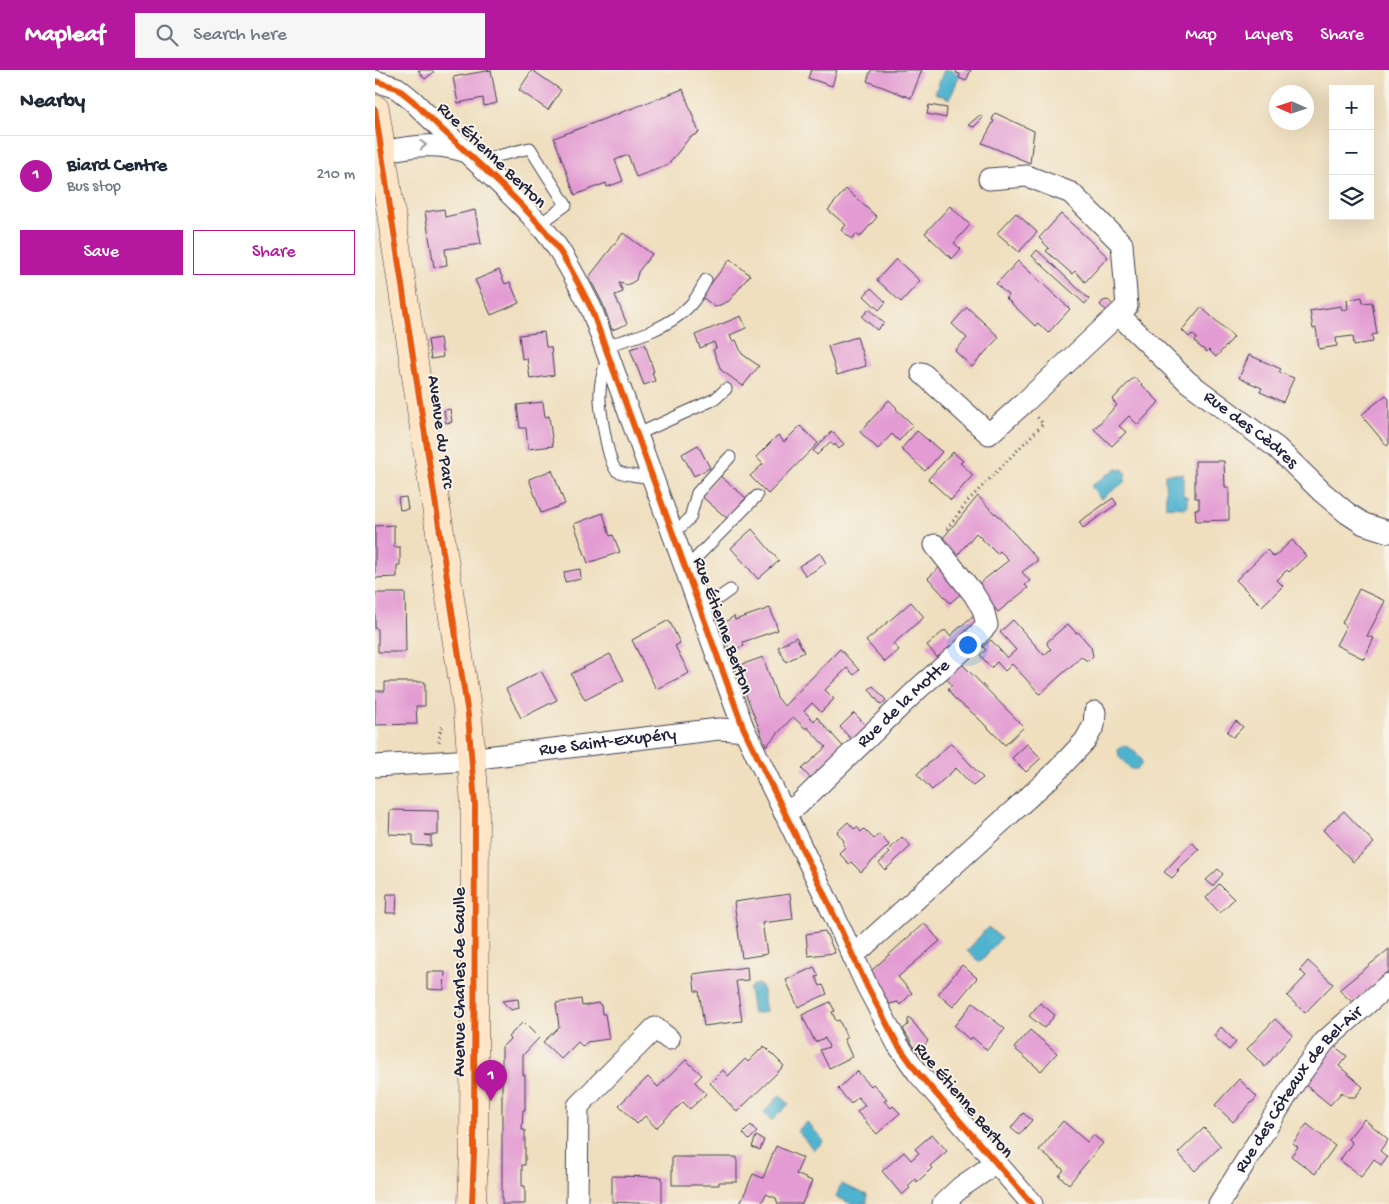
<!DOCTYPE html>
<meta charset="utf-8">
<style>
body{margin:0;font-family:"Gochi Hand",sans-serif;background:#f6f6f7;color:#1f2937}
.controls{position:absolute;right:15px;top:15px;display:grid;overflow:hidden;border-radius:0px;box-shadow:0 5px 20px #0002}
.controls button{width:45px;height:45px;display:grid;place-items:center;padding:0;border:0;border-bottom:1px solid #e0e1e3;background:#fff;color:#1f2937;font:25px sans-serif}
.compass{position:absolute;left:894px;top:15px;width:45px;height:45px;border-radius:50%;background:#fff;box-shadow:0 5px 20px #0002;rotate:273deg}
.you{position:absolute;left:592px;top:574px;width:18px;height:18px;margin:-12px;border:4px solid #fff;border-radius:50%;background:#1a73e8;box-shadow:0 0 0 8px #1a73e833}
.badge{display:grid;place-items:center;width:32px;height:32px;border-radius:50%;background:#b5179e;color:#fff;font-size:16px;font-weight:700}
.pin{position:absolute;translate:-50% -41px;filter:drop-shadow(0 1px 2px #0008)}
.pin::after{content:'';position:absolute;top:26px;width:18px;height:15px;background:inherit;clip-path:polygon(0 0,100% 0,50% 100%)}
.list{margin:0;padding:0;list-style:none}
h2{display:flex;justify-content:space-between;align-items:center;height:65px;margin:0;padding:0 20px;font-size:21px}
h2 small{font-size:16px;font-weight:400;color:#747a83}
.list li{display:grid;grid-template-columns:32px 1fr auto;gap:15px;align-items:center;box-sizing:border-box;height:80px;padding:0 20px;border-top:1px solid #e0e1e3}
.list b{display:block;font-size:19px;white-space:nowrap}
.list p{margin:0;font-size:16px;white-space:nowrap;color:#747a83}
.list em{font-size:16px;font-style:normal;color:#747a83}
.actions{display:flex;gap:10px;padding:15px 20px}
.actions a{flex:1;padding:11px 0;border:1px solid #b5179e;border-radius:0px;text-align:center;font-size:18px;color:#b5179e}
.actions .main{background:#b5179e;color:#fff}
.icon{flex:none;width:28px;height:28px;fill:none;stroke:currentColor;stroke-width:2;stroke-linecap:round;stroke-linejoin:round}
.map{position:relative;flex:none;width:1014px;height:1134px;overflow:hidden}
header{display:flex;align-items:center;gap:30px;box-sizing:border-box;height:70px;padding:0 25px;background:#b5179e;color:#fff}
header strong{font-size:24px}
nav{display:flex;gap:28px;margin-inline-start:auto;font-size:18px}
.search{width:350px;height:45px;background:#f6f6f7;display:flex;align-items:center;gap:12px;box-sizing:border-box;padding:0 18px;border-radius:0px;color:#747a83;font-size:19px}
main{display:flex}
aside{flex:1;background:#fff}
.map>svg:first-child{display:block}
</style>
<header>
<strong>Mapleaf</strong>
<div class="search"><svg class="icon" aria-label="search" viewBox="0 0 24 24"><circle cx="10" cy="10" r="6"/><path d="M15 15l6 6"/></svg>Search here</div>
<nav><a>Map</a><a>Layers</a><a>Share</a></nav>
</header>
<main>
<aside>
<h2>Nearby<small></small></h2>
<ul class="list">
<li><span class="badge">1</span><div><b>Biard Centre</b><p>Bus stop</p></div><em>210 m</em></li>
</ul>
<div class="actions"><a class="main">Save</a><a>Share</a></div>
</aside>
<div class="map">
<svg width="1014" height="1134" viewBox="0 0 1014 1134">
<rect width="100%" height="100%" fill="#f7f3e8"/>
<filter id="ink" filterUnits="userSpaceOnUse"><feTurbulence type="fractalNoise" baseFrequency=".02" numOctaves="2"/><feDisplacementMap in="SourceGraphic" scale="10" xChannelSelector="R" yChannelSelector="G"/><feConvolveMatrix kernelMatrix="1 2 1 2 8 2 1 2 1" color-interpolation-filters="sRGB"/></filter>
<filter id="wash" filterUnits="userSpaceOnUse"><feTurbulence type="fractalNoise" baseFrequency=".0096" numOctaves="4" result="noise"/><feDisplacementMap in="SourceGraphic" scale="20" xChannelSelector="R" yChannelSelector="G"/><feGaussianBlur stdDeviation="1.12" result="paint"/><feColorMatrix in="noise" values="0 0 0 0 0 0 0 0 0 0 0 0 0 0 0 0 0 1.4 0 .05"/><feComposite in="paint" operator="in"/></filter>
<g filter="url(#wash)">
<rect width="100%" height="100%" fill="#efdfbf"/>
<path fill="#50b3cf" stroke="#396a85" d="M569,0H575L585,4L575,29L560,23Z
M742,398L744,400L748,399L751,404L749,408L751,411L726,429L716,416Z
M790,404H808V426H812V438L791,437Z
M748,676C755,676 766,686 767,693L763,699H756L744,687L743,680Z
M613,857L626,868L605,892L592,881Z
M384,914V917L387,916L391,942L378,944L374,918H377V915Z
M405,1025L414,1034L397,1051L389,1042Z
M432,1052L449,1071L439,1080L422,1061Z
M466,1114L492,1125V1133L477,1134L461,1127Z"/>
<g id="blocks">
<path fill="#e39cd3" d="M43,0H57L59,2L50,9Z
M116,0L122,33L109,36L108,28L83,33L78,7Z
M157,0L186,20L173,40L144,20Z
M436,0H462L457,16L433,8Z
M496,0H547L536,28L492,11Z
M582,0H596L591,11L584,8L585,4L581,3Z
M308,19L324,63L315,67L293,95L261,107L253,85L240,90L248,111L232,117L231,113L200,125L179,68Z
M554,35L572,38L571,48L552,44Z
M620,43L659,61L655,93L607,73L619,51L617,50Z
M605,45L608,48L599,57L593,55Z
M471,119L502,147L485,167L481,164L477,169L466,160L471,155L453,140Z
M575,136L595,155L579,173L586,179L577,189L550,163Z
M69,139L70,147L100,140L106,174L70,179L72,195L59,197L50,142Z
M641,143L662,162L644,182L622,163Z
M686,144L733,187L710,212L700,201L697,204L671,181L674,178L664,168Z
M248,163L277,184L263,202L261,210L253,215L244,213L248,222L240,225L252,254L237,260L228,234L214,207Z
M662,180L714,229L710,234L657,186Z
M355,189L375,205L354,231L340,237L326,226Z
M521,189L545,211L526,232L502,210Z
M643,191L695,239L673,263L663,253L660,256L631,228L633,225L621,214Z
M124,200L130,214L135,212L144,233L116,245L100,210Z
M496,218L511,232L504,240L489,226Z
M987,227L988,233L997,232L1002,264L997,265L998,272L979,275L978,266L961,268L962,276L944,279L941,258L938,259L935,241L966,236L967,240L973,239L972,230Z
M733,230L739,236L733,242L725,235L728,231Z
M592,237L624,267L597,297L580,281L592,268L577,254Z
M826,237L859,267L841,287L834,280L832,282L823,275L820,271L822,268L817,264L814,267L807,260Z
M494,239L509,253L502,260L487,247Z
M366,246L371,258L355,265L357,271L361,270L367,284L384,296L368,316L346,300L338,280L341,278L339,272L325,278L320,265Z
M169,262L171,277H176L179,305L155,309L152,288L147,289L144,265Z
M482,267L491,296L462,305L453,276Z
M65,268L68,287L56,289L53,270Z
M270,274L279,302H277L280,311L269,315L255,279Z
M874,285L906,299L904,302L919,308L908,332L885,322L887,318L864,308Z
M759,307L784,332L763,355L754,346L744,356L751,362L737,376L719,359L742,335L737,330Z
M1011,325L1014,329V374L1012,376L986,345Z
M514,330L522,338L521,339L538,355L524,371L517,364L503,379L485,362Z
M168,332L170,347L174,346L178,376L153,379L151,358H145L142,335Z
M75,339L77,352L71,353L69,340Z
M425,356L443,373L393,424L375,406L388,394L381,387L403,365L409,372Z
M457,361L469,374L464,379L460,374L459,376L455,372L442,385L438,381Z
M542,361L567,382L550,401L526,379Z
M323,375L335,398L319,406L307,384Z
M578,382L588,391L585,393L598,405L576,430L553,409Z
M820,391H849L850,417H854V450L821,451L820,439H824V428H820Z
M177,400L190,434L166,443L154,409Z
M344,405L371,428L353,449L326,426Z
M603,426L620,444L621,443L663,490L647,502L655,511L650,515L653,518L623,542L601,516L634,490L625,481L622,484L601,463L580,488L563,474Z
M31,427L33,439L25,440L23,428Z
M738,428L742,434L708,458L704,452Z
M228,443L235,466L238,465L245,482L213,493L199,454Z
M19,455V477H25V495H22V507L0,508V456Z
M377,459L404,491L383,509L356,478Z
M917,470L931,486L914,502L912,500L902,510L908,516L887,536L861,510L892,480L899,487Z
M445,483L451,493L431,506L424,496Z
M567,495L589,521L575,533L553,508Z
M205,499L206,509L190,512L189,502Z
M984,519L1010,531L992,566L999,568L989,589L961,575L971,556L967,553Z
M0,523H30L31,582H3V559H0Z
M536,532L549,547L518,574L524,580L510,592L491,571Z
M395,538L403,560L368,572L369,576L355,581L345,556L359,546L360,550Z
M601,543L599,560L565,591L552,575L570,560L575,566Z
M294,550L305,573L300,576L314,603L281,619L257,570Z
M638,550L669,585L676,579L673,576L672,572L690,556L694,555L701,563L703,562L716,577L718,586L713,591L706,587L665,624L637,594L630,601L622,592L616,598L605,585L611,580L608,577L616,570L632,588L641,580L625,562Z
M421,567L429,582L411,592L403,577Z
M465,579L484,600L479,605L472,598L450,620L459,629L446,642L437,633L429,641L439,651L442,647L471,680L438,711L427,699L451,677L432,657L431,659L418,647L391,676L360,597L388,587L402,627L409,636Z
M235,584L249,610L210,630L196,604Z
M584,591L649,657L630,675L601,646L579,628L573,619L577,615L569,606Z
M166,601L182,630L146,648L131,619Z
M10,612H50V636H41L42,654L0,655V621H10Z
M498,616L511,630L506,635L494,619Z
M479,643L494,658L477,670L465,657Z
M861,651L868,657L858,667L852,662Z
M576,673L608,708L598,716L581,698L557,720L542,704Z
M652,674L666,688L651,702L637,688Z
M15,740L63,741V765H50L56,766V776L38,775V765L14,764Z
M969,741L999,773L978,792L948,760Z
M473,752L479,759L482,757L486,762L489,759L499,769L504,764L514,775L486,802L476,792L474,794L464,783L470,777L468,775L469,771L462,762Z
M527,767L536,776L510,800L504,793L515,783L513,781Z
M817,772L824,780L802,800L804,801L797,808L789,802Z
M843,799L848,804L838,816L831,810Z
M844,814L859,829L845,843L831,828Z
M12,824H22L21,843H11Z
M415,824L418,849L387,853L392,884L367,888L359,832Z
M549,853L565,871L523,907L537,923L525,935L523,932L514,934L496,901Z
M450,861L460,883L433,886L431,864Z
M1014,879V901L978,933L964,920Z
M933,891L958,914L930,943L912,926L931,906L925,900Z
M587,895L602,908L578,937L563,924Z
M372,897L373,910L361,911L367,951L329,956L324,921H320L318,904Z
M439,897L444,906L441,907L445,916L448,915L452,924L423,937L411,910Z
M52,902H70L69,920L52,919Z
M143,929L144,938L136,940L127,931Z
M206,929L207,936L223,933L226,935L227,944H230L234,969L212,972L208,977L203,972L186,989L168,972L184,957L181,933Z
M455,932L460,941L457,942L461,951L464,950L472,968L469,969L477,987L454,998L445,980L454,977L450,968L440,972L427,945Z
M598,933L630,959L612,980L597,967L595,970L579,956Z
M665,933L680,945L669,958L654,946Z
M535,948L553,971L543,983L528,959L533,955V949Z
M900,949L917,965L890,997L872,979Z
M148,952L164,968L148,985V1005H150V1040H148L147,1060H150V1095H147V1116H150V1134H127V977L135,969L133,967Z
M846,957L861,972L854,980L839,966Z
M655,960L682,983L666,1001L639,978Z
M389,976L409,996L362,1042L335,1013L348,1000L353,1006L370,989L373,992Z
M959,976L972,986L964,996L988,1017L980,1027H973L967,1022L955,1035L930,1014Z
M311,990L327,1005L320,1012L331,1024L315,1039L308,1032L281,1058L270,1046L262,1054L244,1035L273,1007L283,1017Z
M482,1001L496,1016L498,1014L505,1021L512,1029L509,1031L516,1038L518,1036L525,1043L502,1064L482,1042L490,1035L483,1027L476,1034L463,1019Z
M864,1009L882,1027L858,1052L840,1035Z
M648,1043L657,1050L644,1065L636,1058Z
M989,1049L1013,1069L1005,1081L1012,1087L1006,1095L999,1089L986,1107L965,1090L977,1073L973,1069Z
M688,1051L712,1072L718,1065L728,1073L694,1114L684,1106L689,1100L664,1080Z
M932,1054L960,1076L940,1104L916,1086L923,1077L918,1073Z
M376,1055L382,1062L374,1070L368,1063Z
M829,1058L846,1076L820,1101L803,1083Z
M557,1064L572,1081L555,1096L557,1098L550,1105L542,1112L540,1109L533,1116L535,1118L527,1125L507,1101L529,1082L536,1090L544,1083L540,1079Z
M381,1066L389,1070L385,1080L377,1077Z
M401,1076L428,1088L421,1104L437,1111L427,1134H403L401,1128L391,1124L386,1134H365L378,1104L388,1108Z
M297,1087H362V1112H344V1115H297Z
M237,1106L287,1107V1134L237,1132Z"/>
</g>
</g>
<g filter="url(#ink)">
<use href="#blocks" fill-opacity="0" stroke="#413e4f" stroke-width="1"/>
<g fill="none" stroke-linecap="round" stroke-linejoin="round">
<defs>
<path id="lane" d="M105,96L118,87L155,78L191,135L165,154
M229,276C259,268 296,258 317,233C322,227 327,218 331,210
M232,288C229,299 225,310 225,322C224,335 233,395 242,401C252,406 267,406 277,408
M261,365L340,329L351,319
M297,462L308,455L315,448L322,423L355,387
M309,494L320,489L382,426
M327,540L355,520"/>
<g id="street">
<path d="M0,11L22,18L38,31C79,73 125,110 164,154C186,178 201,209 216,238L368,657L451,828L492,916L523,975L543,1003L657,1134"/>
<path d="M7,82C36,76 61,72 89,81"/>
<path id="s1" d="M744,245L813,312L902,378L947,422L972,443L989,454L1014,462"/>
<path d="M547,303L614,364L650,332L752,236L747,174L696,123L652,106L614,109"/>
<path id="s2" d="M0,696L97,690L111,687L344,659L359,660L368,657"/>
<path id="s3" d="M409,742L423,735L545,617L590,578L612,555L608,539L598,523L560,475"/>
<path d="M478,886L678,705L710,671L719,655L720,642"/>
<path d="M202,1134L203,1036L280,958L294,969"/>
<path d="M568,1134L586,1117L608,1102L619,1091"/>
<path id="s4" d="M844,1134L922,1009L949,972L1014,914"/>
</g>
<path id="secondary" d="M0,39L93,645L100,734L99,1083L97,1134"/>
</defs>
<use href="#lane" stroke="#413e4f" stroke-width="13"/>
<use href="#street" stroke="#413e4f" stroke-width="23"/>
<use href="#secondary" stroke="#413e4f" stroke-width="29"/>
<path stroke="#413e4f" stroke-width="3" stroke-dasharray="1 4" stroke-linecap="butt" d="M572,459L592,432L668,354L662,347
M64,672L65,661L69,654"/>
<use href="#lane" stroke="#fff" stroke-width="11"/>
<use href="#street" stroke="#fff" stroke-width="21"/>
<use href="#secondary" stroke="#fde5c5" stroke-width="28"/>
<defs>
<path id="cycleway" d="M0,11L22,18L38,31C79,73 125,110 164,154C186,178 201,209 216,238L368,657L451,828L492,916L523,975L543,1003L657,1134
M0,39L93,645L100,734L99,1083L97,1134"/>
</defs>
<use href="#cycleway" stroke="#f7f3e8" stroke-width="9"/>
<use href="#cycleway" stroke="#e8590c" stroke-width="6"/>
</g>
<defs><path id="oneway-chevron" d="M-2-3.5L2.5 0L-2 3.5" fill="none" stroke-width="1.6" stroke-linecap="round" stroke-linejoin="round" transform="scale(1.25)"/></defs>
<use stroke="#9c9ca7" href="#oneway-chevron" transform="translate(48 75) rotate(-2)"/>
</g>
<g text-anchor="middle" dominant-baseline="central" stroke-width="4" stroke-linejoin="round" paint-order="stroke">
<g font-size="18" fill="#22223b" stroke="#f7f3e8">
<text transform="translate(116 86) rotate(44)">Rue Étienne Berton</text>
<text stroke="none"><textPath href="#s1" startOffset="175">Rue des Cèdres</textPath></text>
<text transform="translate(65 362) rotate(82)">Avenue du Parc</text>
<text transform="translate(347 556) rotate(70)">Rue Étienne Berton</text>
<text stroke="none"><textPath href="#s3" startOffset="162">Rue de la Motte</textPath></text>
<text stroke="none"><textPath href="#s2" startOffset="234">Rue Saint-Exupéry</textPath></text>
<text transform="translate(85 912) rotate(-90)">Avenue Charles de Gaulle</text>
<text stroke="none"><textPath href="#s4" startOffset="140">Rue des Côteaux de Bel-Air</textPath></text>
<text transform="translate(588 1031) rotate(50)">Rue Étienne Berton</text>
</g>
</g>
</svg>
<div class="controls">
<button>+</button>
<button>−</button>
<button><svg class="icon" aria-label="layers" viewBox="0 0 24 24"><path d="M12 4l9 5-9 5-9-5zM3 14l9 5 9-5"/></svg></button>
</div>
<svg class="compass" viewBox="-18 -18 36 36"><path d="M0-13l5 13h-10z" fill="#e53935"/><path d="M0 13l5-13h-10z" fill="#747a83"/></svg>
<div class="you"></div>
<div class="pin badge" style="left:116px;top:1031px">1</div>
</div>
</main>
